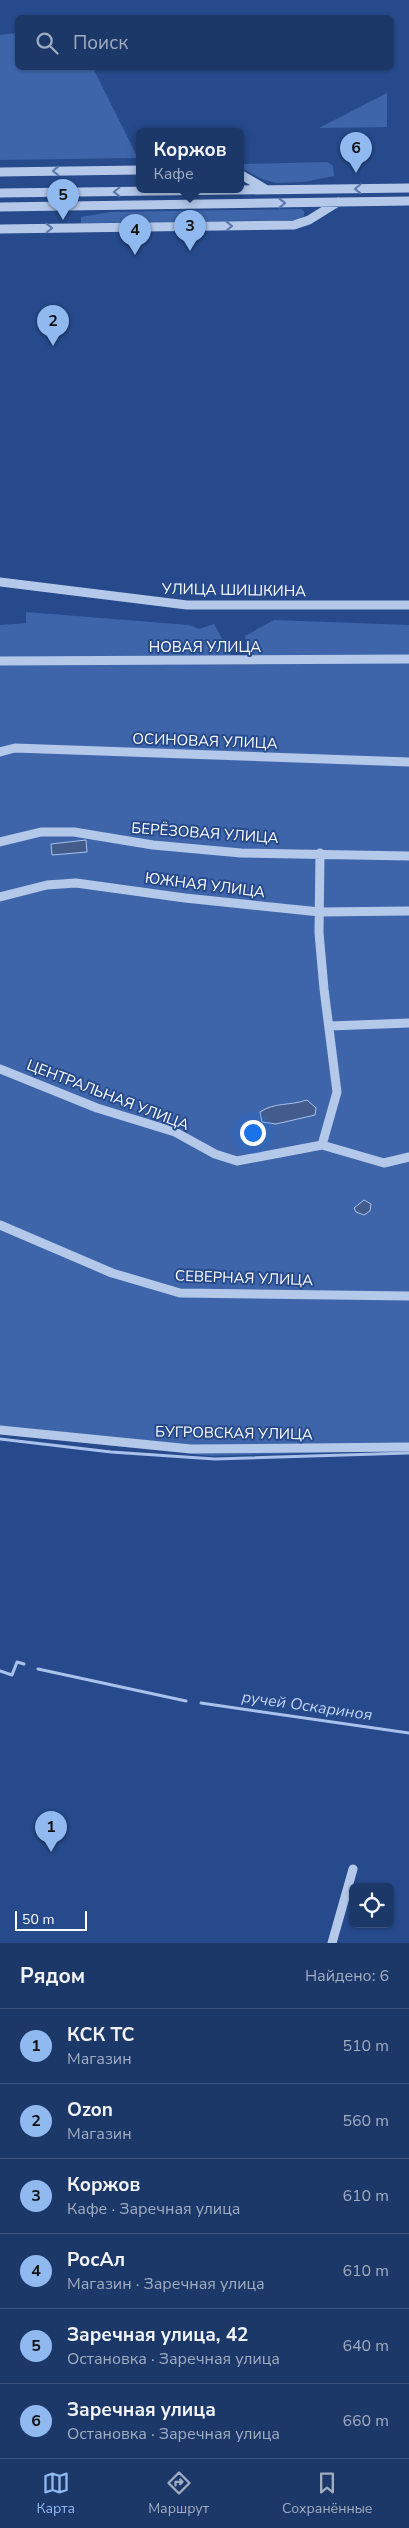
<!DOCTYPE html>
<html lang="ru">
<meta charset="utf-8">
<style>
body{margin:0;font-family:"Nunito Sans",sans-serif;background:#294371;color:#f1f3f6}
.controls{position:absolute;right:15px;bottom:15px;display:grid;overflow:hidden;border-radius:8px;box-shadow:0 1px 4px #0004}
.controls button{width:45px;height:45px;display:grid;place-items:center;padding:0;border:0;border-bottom:1px solid #3a527d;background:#1c3869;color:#f1f3f6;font:25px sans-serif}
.scale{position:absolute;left:15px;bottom:12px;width:72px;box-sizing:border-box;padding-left:5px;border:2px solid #fff;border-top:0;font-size:14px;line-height:18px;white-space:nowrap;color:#fff;-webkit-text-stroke:4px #264a8c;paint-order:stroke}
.you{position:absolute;left:252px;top:1132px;width:18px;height:18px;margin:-12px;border:4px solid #fff;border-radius:50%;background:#1a73e8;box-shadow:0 0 0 8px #1a73e833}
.badge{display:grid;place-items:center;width:32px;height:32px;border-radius:50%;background:#90b9f0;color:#111;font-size:16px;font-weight:700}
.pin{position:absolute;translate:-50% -41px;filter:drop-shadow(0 1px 2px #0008)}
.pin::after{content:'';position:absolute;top:26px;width:18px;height:15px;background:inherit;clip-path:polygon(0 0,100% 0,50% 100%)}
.popup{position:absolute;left:136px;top:128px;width:108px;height:65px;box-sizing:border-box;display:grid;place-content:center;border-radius:8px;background:#1c3869;filter:drop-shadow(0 1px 4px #0005);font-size:16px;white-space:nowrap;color:#a0acc0}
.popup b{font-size:19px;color:#f1f3f6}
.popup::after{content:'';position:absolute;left:50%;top:100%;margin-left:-10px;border:10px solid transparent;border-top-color:#1c3869}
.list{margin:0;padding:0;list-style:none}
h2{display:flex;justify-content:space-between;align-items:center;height:65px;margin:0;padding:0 20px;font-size:21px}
h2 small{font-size:16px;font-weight:400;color:#a0acc0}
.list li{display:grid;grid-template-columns:32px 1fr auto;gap:15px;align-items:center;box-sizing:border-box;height:75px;padding:0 20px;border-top:1px solid #3a527d}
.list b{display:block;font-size:19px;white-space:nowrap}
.list p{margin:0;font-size:16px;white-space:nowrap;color:#a0acc0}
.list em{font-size:16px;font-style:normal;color:#a0acc0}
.icon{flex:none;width:28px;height:28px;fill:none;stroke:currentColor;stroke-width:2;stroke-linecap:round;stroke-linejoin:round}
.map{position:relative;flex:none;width:409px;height:1943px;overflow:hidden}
.search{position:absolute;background:#1c3869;box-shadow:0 1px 4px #0004;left:15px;right:15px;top:15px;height:55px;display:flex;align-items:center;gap:12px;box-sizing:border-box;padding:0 18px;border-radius:8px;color:#a0acc0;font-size:19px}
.sheet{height:515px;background:#1c3869}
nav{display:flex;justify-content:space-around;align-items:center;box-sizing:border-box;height:70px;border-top:1px solid #3a527d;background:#1c3869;font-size:14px;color:#a0acc0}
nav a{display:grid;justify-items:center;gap:2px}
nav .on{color:#90b9f0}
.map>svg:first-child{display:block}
</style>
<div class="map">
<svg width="409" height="1943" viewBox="0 0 409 1943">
<rect width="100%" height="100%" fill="#264a8c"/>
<path fill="#3e65aa" d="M17,33L18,68H93L138,158L0,160V35Z
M387,93V127L319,128Z
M328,162L333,166L334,176L304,182L276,183L262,179L240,167V164Z
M301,209L304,211V216L297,220L81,223V217L110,212Z
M26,612L189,625L199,629L214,624L231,655H249L245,636L274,620L409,625V1450L211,1456L0,1434V625L26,623Z"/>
<path fill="#435c8c" stroke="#a9c2eb" d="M86,840L87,852L52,855L51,844Z
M307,1100L316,1108L315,1115L276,1124L262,1122L260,1112C275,1102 289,1106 307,1100Z
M364,1200L371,1204L370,1211L364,1215L356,1212L354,1208Z"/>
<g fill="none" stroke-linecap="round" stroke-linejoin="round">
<path stroke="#a9c2eb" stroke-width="3" d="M0,1439L111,1452L215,1459L409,1453
M38,1669L186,1701
M0,1671L12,1675L17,1662L24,1664
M201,1703L409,1733"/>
<path stroke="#b4c8ea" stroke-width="9" d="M0,172L140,170
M240,174L267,190
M0,193L409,188
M0,207L409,201
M0,229L294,225L309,220L338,202
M0,582L187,605H409
M0,661L409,659
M0,752L15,748L409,762
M0,842L41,832H74L153,845L241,853L409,856
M320,853L319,933L324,989L337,1092L322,1145
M0,897L47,885L76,883L185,898L320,912L409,911
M330,1026L409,1023
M0,1069L97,1108L175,1132L215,1154L237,1161L322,1145L384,1163L409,1157
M0,1225L112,1273L180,1293L409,1296
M0,1430L191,1449L409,1447
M332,1943L353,1869"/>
</g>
<defs><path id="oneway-chevron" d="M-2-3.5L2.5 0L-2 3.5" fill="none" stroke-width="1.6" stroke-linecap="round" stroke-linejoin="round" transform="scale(1.25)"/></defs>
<g stroke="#5876ad">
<use href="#oneway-chevron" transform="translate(56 171) rotate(179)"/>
<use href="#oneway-chevron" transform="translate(358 189) rotate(179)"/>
<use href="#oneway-chevron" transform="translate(117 192) rotate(179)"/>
<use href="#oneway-chevron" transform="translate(282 203) rotate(-1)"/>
<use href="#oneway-chevron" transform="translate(229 226) rotate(-1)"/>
<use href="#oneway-chevron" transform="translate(49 228) rotate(-1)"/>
</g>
<g text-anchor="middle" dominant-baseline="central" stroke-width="4" stroke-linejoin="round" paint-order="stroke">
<g font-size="15" fill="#fff" stroke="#264a8c">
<text transform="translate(234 590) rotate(1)">УЛИЦА ШИШКИНА</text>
<text x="205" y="647">НОВАЯ УЛИЦА</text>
<text transform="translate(205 741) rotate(2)">ОСИНОВАЯ УЛИЦА</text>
<text transform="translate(205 833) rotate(4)">БЕРЁЗОВАЯ УЛИЦА</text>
<text transform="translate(205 885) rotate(7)">ЮЖНАЯ УЛИЦА</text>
<text transform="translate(108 1095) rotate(21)">ЦЕНТРАЛЬНАЯ УЛИЦА</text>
<text transform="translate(244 1278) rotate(2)">СЕВЕРНАЯ УЛИЦА</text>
<text transform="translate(234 1433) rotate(1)">БУГРОВСКАЯ УЛИЦА</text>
</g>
<g font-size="16" font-style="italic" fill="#c0d2f1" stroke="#264a8c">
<text transform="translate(307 1706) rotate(8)">ручей Оскариноя</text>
</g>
</g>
</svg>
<div class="controls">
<button><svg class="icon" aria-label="locate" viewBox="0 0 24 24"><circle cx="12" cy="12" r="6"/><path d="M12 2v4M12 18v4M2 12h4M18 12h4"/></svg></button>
</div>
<div class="scale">50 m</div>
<div class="you"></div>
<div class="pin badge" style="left:51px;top:1852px">1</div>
<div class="pin badge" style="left:53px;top:346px">2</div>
<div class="pin badge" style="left:190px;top:251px">3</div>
<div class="popup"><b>Коржов</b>Кафе</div>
<div class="pin badge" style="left:135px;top:255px">4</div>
<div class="pin badge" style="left:63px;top:220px">5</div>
<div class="pin badge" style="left:356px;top:173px">6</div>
<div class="search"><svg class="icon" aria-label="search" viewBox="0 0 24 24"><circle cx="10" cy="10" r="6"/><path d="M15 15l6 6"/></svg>Поиск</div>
</div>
<section class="sheet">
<h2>Рядом<small>Найдено: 6</small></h2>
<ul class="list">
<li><span class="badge">1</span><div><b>КСК ТС</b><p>Магазин</p></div><em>510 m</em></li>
<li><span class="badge">2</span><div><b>Ozon</b><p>Магазин</p></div><em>560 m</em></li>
<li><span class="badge">3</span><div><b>Коржов</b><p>Кафе · Заречная улица</p></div><em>610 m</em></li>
<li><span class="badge">4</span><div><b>РосАл</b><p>Магазин · Заречная улица</p></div><em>610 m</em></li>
<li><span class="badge">5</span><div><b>Заречная улица, 42</b><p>Остановка · Заречная улица</p></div><em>640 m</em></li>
<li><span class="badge">6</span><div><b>Заречная улица</b><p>Остановка · Заречная улица</p></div><em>660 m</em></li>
</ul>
</section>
<nav>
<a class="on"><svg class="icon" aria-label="map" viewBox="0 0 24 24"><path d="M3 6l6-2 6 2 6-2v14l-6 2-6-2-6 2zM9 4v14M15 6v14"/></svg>Карта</a>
<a><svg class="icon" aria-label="directions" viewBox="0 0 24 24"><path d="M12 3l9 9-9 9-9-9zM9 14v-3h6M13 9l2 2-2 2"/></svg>Маршрут</a>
<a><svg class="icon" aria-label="saved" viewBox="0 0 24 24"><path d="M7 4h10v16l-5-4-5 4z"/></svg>Сохранённые</a>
</nav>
